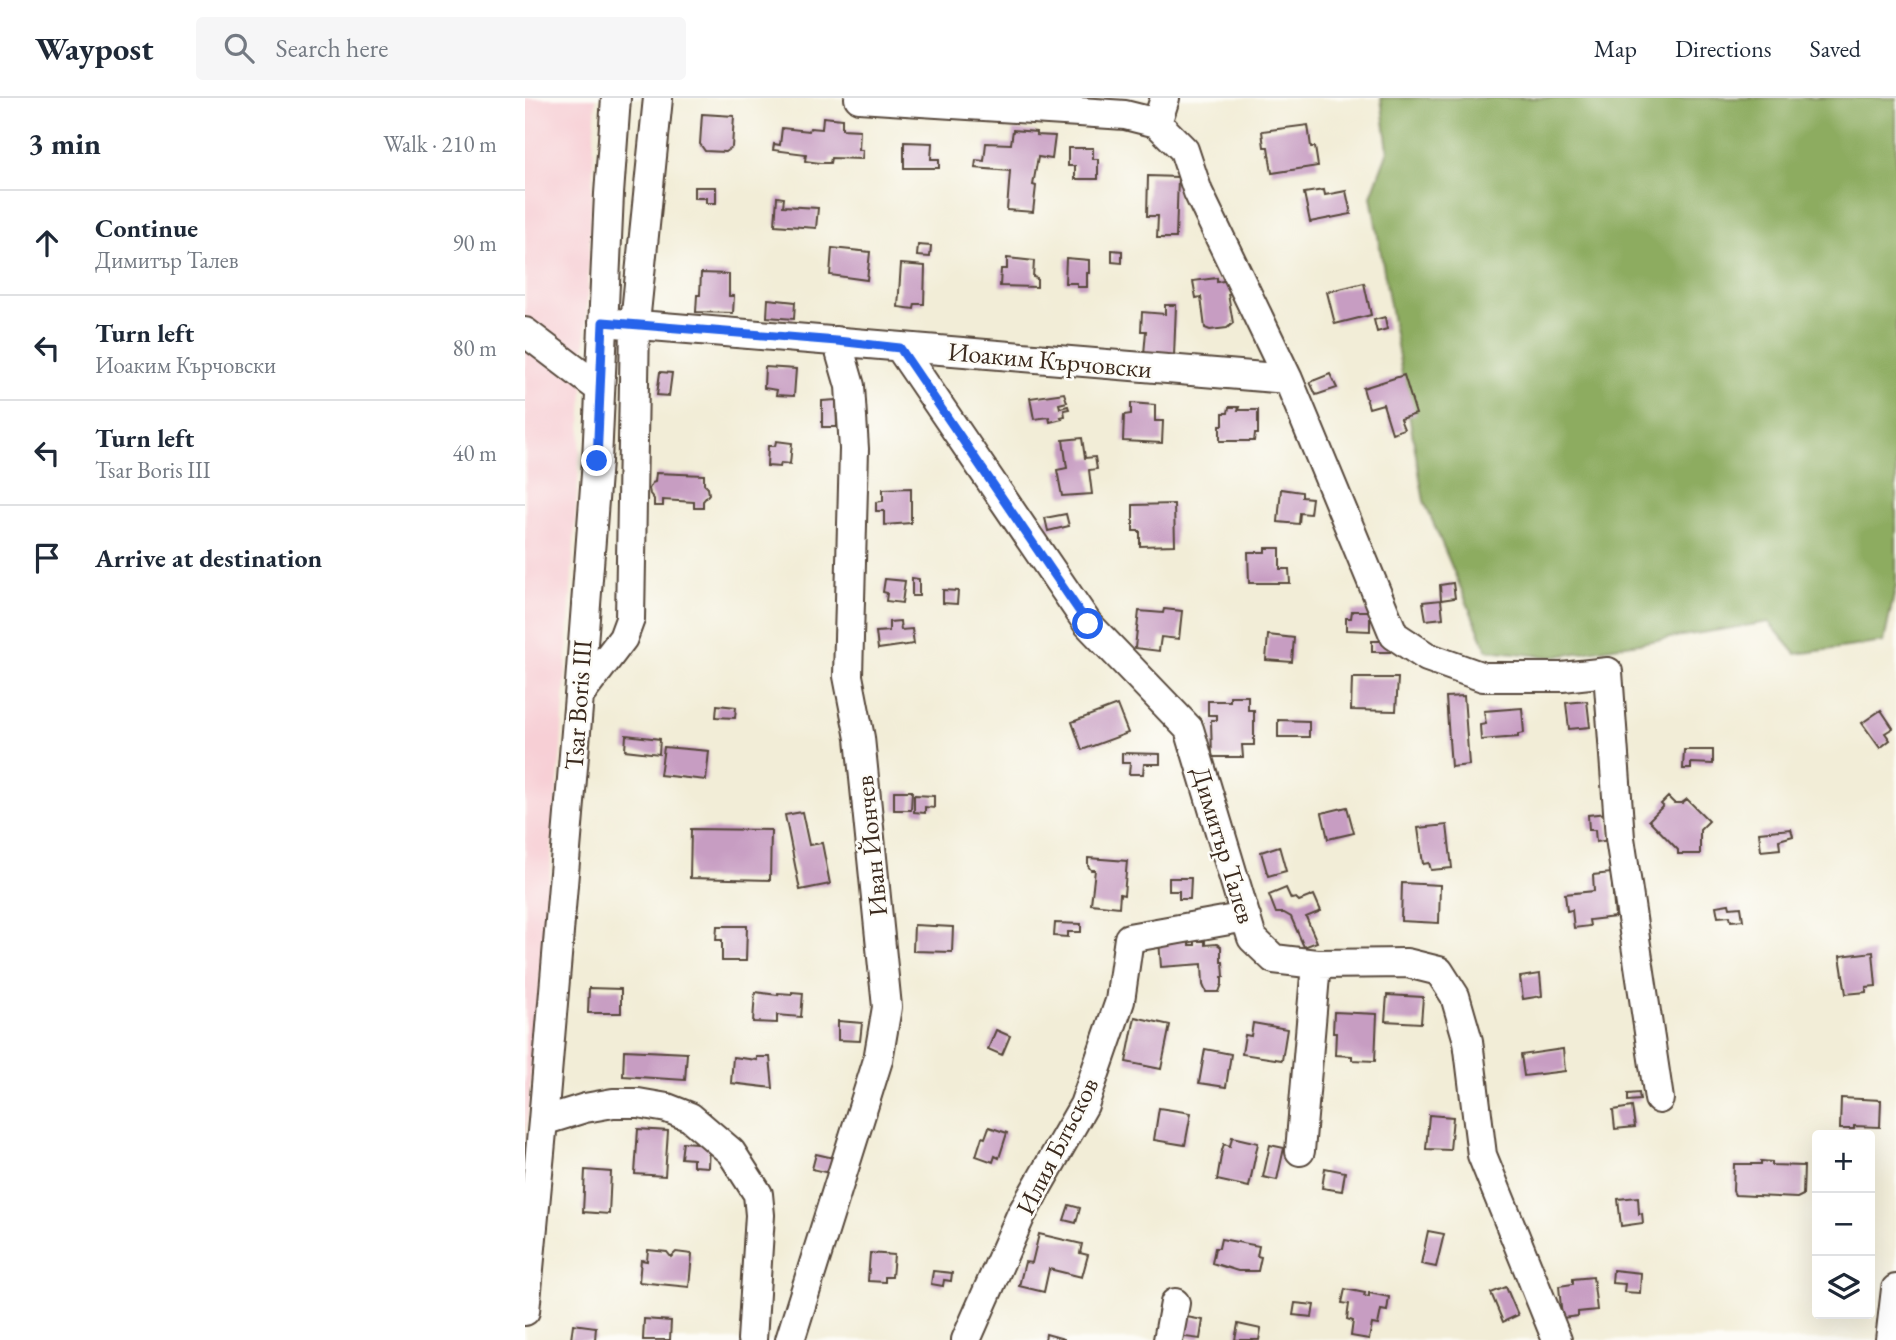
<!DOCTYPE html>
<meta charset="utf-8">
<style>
body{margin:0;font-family:"EB Garamond",serif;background:#f6f6f7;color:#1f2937}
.controls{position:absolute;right:21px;bottom:21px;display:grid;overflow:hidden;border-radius:7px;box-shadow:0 7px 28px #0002}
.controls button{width:63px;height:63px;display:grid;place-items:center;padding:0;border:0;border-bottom:2px solid #e0e1e3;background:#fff;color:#1f2937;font:35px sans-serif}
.stop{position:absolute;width:21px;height:21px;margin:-16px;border:5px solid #2563eb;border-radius:50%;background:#fff}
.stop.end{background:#2563eb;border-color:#fff;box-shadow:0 2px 7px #0008}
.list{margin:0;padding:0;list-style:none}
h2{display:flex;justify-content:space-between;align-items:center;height:91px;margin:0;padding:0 28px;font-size:30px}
h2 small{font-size:23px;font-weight:400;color:#747a83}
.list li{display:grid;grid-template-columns:46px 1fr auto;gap:21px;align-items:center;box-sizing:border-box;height:105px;padding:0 28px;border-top:2px solid #e0e1e3}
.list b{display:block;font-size:26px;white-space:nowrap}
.list p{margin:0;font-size:23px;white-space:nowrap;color:#747a83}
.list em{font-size:23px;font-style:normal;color:#747a83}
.icon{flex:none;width:38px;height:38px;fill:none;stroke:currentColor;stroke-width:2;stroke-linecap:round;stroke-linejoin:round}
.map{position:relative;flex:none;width:1371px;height:1242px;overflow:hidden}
header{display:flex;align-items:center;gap:42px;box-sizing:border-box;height:98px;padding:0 35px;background:#fff;border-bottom:2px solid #e0e1e3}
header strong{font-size:33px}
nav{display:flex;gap:38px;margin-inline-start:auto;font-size:24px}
.search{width:490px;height:63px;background:#f6f6f7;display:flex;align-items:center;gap:18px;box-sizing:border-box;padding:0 24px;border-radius:7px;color:#747a83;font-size:26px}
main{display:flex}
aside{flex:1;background:#fff}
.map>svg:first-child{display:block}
</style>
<header>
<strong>Waypost</strong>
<div class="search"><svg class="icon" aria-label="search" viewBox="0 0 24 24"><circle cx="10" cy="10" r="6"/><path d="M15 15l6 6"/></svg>Search here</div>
<nav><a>Map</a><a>Directions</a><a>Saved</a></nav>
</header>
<main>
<aside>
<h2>3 min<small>Walk · 210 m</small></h2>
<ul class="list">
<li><svg class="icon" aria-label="ahead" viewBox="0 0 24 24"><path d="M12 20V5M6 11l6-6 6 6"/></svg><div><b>Continue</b><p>Димитър Талев</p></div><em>90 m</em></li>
<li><svg class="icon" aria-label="left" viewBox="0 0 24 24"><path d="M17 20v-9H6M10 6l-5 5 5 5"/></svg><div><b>Turn left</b><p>Иоаким Кърчовски</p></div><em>80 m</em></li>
<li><svg class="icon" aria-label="left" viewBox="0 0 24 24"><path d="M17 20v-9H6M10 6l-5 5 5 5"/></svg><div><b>Turn left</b><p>Tsar Boris III</p></div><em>40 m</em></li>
<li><svg class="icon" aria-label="arrive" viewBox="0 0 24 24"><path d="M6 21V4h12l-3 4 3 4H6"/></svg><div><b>Arrive at destination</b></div></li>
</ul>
</aside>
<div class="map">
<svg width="1371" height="1242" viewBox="0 0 1371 1242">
<rect width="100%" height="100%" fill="#fdfcf7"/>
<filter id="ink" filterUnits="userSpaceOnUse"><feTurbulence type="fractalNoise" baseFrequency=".0143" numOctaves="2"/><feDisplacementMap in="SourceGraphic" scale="14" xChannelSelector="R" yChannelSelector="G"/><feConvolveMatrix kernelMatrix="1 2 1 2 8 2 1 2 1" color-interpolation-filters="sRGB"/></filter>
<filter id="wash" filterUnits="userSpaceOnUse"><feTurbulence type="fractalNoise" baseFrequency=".00686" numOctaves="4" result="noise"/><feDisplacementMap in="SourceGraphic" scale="28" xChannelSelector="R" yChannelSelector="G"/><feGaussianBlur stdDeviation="1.57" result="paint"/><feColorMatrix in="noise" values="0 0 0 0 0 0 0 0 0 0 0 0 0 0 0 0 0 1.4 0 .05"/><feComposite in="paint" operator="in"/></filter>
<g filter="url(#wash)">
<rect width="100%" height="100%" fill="#f2edd7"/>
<path fill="#f7cfd5" d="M0,0H71L57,316L36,650L0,1049Z"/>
<path fill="#8dac60" stroke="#646b3f" stroke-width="2" d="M856,0H1371V487L1359,544L1271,556L1244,524L1027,559L962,552L899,403L846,98L863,52Z"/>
<g id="blocks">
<path fill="#c79dc2" d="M177,16L209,18L207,49L200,54L180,53L175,46Z
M298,19L317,21V31L335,32L334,52H338L337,61L306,60L305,65H295L280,63L281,56L248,52L249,46L255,47L257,30L284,33L285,30L297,31Z
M783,27L786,49H790L793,68L747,75L743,49H739L737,33Z
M488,32L511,34V37L530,38L527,61L513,59L508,87L511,88L508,114L482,112L485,73L450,70L451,62L459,63L461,45L486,46Z
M379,44L407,45L406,61H414V70H379Z
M543,50H568V61H573V81H550V68H543Z
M623,78L653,79L651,140H632L633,118H622Z
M169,89H191V105H181V100H169Z
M799,92L800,97L821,93L826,116L785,124L779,95Z
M252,99L259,100L258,108L293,110L291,130L250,127Z
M393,147L406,148L405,159L392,158Z
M307,150L345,154L342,182L305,177Z
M587,152L597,153V165L587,164Z
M482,160L509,163L508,179L512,180V189L475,188L476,171H482Z
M541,160L564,162V175H562V189H552V185H540Z
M376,166L400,168L399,206H390L389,211L373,209Z
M176,175L204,176V198H209L208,215L171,214L172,197H175Z
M692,180V184L705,182L707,195L703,196L708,225L702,230L685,232L680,230L676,199L671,200L668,183Z
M839,185L846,217L810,226L802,194Z
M243,201L270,204L269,221L242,219Z
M640,207H651L649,258L619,256L621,233H616L617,214L640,216Z
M860,219L862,231L852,234L849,222Z
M240,269L271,271L269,298L251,297L252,292L239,290Z
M135,274L147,275L144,298L132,297Z
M805,276L812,290L791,297L785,284Z
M879,277L891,316L875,321L879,331L867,335L858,306L844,310L838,290Z
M539,295L542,304L534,306L535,310L543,308L544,311L539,312L540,318L536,319L537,321L525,324L524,319L509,321L505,300Z
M311,302L312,329H297V303Z
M606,305L630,307V323H638L637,345L598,343L599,317L606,316Z
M704,309H714L713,312H733V336H730L729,343H695V327H698V315H703Z
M557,340L560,360L570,359L572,371L564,372L567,396L537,398L532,372L542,370L538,342Z
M251,343L267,345L265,366L256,365L255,369L242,368L243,348H250Z
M131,375L179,377V386L183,390L184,396L178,403V410H169V404L138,402V408H129V401L125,396L124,391L127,385L130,384Z
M386,390V425L359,427V413H351V404L358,403V391Z
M756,391L777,394V399L787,400L785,416L775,415L774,426L753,424Z
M649,406L650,447L615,448V433H608V407Z
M541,416L544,428L523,433L520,420Z
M740,450H755V471H764L765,485H724L723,454H740Z
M387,480L394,481V498H387Z
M360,481L380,483L377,505L361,503L362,495L358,494Z
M928,485L930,500L916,502L915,487Z
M418,492L433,493L432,506L418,505Z
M916,502L918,520L901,522L898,504Z
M639,511L657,513L654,541L636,539L634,553L610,550L614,513L638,515Z
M827,513H845V533L821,532V520H826Z
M375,523L376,532L387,531L389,546L353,551L351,534L364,533V524Z
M743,537L769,540L767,564L741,562Z
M847,543H865V554H847Z
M827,580H873L871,613L826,612Z
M705,598H723V612H729V647H717L718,659H687L686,622H692V617H683V603H705Z
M939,598L944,667L926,669L921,599Z
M1062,603L1065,629L1044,631L1041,605Z
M192,607L211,609L210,620L191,619Z
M592,607L603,635L557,652L547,624Z
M997,610L999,635L993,636V639L956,642L955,627L961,626L959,613Z
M1356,612L1368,630L1360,635L1365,642L1355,650L1337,625Z
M753,622L784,623V639H753Z
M101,637L135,641L134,656L100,652Z
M139,649L184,653L181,682L135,677Z
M1159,652H1188V666L1166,665V671H1158Z
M597,655L635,656V666H619L618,676H604L605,665H597Z
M369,693H387L386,712H369Z
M389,697L409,698V710L400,709V715L389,714Z
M1143,699L1149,705H1157L1162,701L1184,723L1175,732V756H1153V752L1124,722L1138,708L1136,706Z
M822,709L829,735L803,741L797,715Z
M277,714L284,747L297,745L305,786L275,792L260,717Z
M1082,715L1085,742L1071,744L1070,732H1064L1063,717Z
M922,727L927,770L906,772L904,765L898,766L893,730Z
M166,731L246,732L245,782L165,780Z
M1266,731L1268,738L1254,742L1255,751L1236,753L1234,734Z
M754,748L761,773L743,778L736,754Z
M563,760L602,763L599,797L595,796L594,809L566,806L570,772H566L563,768Z
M1086,775L1090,819L1064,822L1065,828L1049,830L1047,812L1042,813L1040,796L1069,793L1068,777Z
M644,780H666L665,801H654V793H644Z
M877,785L915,787L914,825L876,823Z
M761,790L766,801L771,800L774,803L789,797L796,813L781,819L792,844L779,849L766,819L759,815H751L744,797Z
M1204,806L1205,810L1216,809L1218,822L1206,823L1205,818L1193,819L1191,808Z
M530,825L556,826V834H543V839L529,838Z
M389,827L428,829L427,854L388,853Z
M192,828H222L221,863H197V842H191Z
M664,841V847H670V843H680V847L692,846L696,849V864H698L699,879H697V886L694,894H681L678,887L677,866L636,869L634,842Z
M1348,854L1351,888L1341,889V894L1321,896L1315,858Z
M1015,876L1017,898L998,901L995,879Z
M64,890L96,891V915H63Z
M230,894L253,897V895L267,896V894L278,895L276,919L252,917V925L228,924Z
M862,897L898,899L896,925L860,923Z
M809,914L852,916L850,963L827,962V958L810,957L811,935H808Z
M610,919L645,927L636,971L601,964Z
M313,923L337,925L335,943L313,942Z
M728,925L762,931L757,962L717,956L720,937L726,938Z
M471,932L485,938L477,957L463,951Z
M680,951L706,956L701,989L674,985Z
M1038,951L1040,973L999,978L996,957Z
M99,952L162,955L160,982L98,978Z
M208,959L232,962V959H245L248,990L206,985Z
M1114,995L1115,1002L1103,1003V996Z
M1316,1000L1356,1002L1355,1029L1329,1028V1031H1315Z
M1107,1009L1110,1029L1090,1031L1088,1012Z
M634,1010L666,1015L660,1047L629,1042Z
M904,1017L928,1019L925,1052L901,1051Z
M464,1029L482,1035L474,1060L470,1058L468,1064L451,1058L457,1039L460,1040Z
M113,1031L143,1033L140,1078L110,1076Z
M707,1039L733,1045L724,1089L692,1082L697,1052L699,1046L705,1048Z
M158,1044L184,1046L183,1069L168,1068V1061L156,1060Z
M745,1047L759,1050L752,1082L738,1079Z
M291,1056L313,1061L309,1076L287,1071Z
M1236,1063L1247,1064V1067L1279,1068L1278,1097L1272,1100L1210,1097L1208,1093L1209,1066H1236Z
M800,1070L820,1074L817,1093L797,1090Z
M60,1072L86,1074L84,1116L58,1114Z
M1113,1099L1114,1116L1117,1115L1118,1125L1096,1128L1093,1101Z
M544,1107L555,1110L551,1125L539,1122Z
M903,1133L919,1136L911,1169L896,1166Z
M514,1136L557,1146L555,1155L563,1157L557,1179L524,1171L519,1194L494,1188L500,1164L507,1165Z
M696,1141L734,1148L732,1158L736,1159L733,1173H713L687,1165L690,1150H694Z
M123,1152L142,1154L146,1159L151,1154L167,1156L164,1189L114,1184L116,1162L122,1163Z
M345,1155L369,1157L367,1179H360V1184L343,1183Z
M1088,1172L1116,1175L1115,1195L1099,1194L1100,1186L1087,1185Z
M408,1173L427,1175L426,1183L419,1182L418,1188L406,1186Z
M1068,1179L1072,1212L1053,1214V1218L1037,1220L1034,1188L1048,1186V1181Z
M981,1189L993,1217L978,1224L966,1195Z
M820,1191L840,1195L839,1198L844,1199V1195L864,1199L862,1213L856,1212L853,1227L847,1226L844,1241L826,1238L828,1223L822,1221L824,1206L817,1205Z
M770,1205L789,1207L787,1219L768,1217Z
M656,1218L678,1222L675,1241L652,1238Z
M119,1221L146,1223L145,1242H118Z
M48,1226L71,1229L70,1242H46Z
M713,1226L736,1231L734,1242H710Z
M521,1236L539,1241V1242H520Z"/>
</g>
</g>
<g filter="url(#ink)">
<use href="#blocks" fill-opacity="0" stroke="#56473a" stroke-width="2"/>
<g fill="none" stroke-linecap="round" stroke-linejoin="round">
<defs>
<path id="minor" d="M334,0L570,15L600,17L632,25
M632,25L659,52L673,94L763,281L869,537L902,559L958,579H1037L1083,574L1095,740L1134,1001
M632,25L640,0
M78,224L763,281
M0,234L75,291
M375,250L563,526L664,631L727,840L749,861L791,866L882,865L914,873L930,898L943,943L957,1057L1032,1242
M54,598L98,540L105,521L110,225L133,0
M18,1023L60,1010L88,1005H113L142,1010L165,1019L206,1054L233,1096L235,1117L227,1242
M775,1053L791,866
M0,1213L18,1023L54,598L72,363L84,96L91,0
M265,1242L353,962L362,909L335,640L323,578L329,351L325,288L312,243
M441,1242L496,1117L559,1007L595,903L604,840L721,819
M643,1242L650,1205
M1365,1242L1371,1191"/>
</defs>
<use href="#minor" stroke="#56473a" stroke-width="32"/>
<use href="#minor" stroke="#fff" stroke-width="28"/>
</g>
</g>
<g fill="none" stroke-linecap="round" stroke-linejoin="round" filter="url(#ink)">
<path stroke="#2563eb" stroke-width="9" d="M72,363L78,224L312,243L375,250L563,526"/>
</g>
<g text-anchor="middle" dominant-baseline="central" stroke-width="5" stroke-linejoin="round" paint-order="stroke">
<g font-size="26" fill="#3b2a1e" stroke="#fdfcf7">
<text transform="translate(525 262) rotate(5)">Иоаким Кърчовски</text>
<text transform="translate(53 607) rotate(-86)">Tsar Boris III</text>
<text transform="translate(699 747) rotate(73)">Димитър Талев</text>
<text transform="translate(346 748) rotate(-96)">Иван Йончев</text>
<text transform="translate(532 1048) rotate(-63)">Илия Блъсков</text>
</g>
</g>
</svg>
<div class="controls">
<button>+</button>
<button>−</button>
<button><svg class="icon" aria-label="layers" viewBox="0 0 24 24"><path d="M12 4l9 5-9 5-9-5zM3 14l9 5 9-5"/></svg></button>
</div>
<div class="stop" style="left:563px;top:526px"></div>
<div class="stop end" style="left:72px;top:363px"></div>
</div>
</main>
